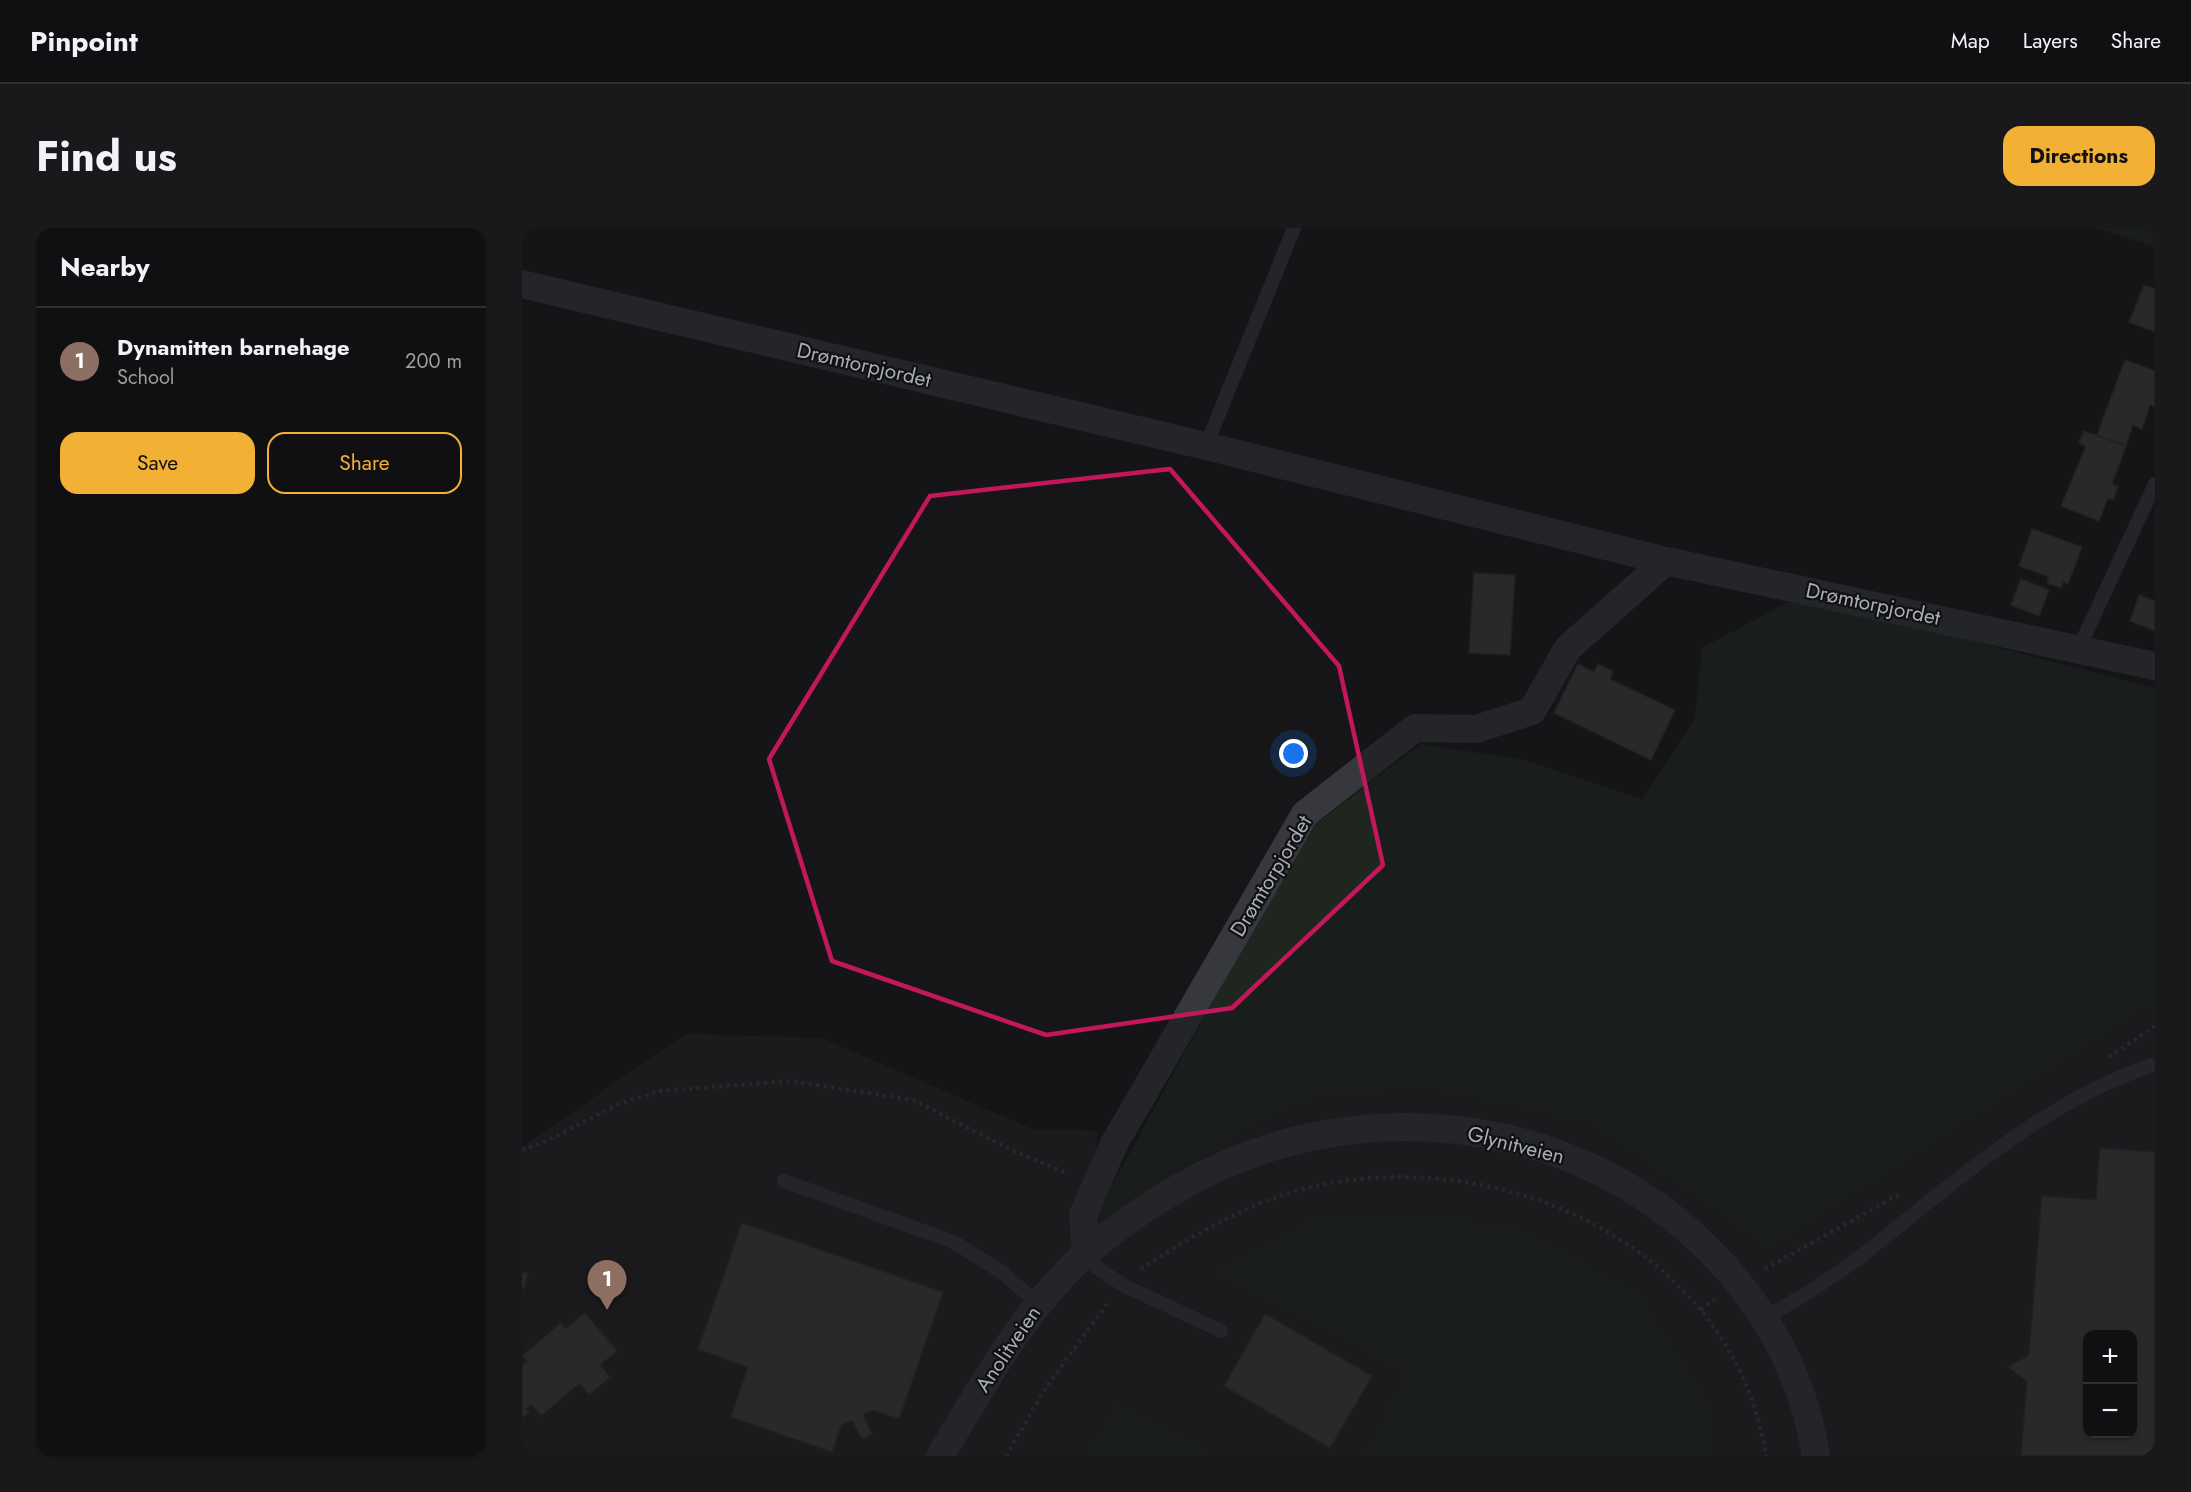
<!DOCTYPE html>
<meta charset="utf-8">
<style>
body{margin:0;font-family:Jost,sans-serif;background:#19191b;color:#f1f3f6}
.controls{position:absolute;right:18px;bottom:18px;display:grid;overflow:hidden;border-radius:12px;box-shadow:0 2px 4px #0004}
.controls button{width:54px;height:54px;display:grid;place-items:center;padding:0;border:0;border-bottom:2px solid #303032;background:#101012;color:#f1f3f6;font:30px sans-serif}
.you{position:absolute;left:772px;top:526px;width:21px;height:21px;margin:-15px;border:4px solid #fff;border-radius:50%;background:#1a73e8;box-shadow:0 0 0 9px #1a73e833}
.badge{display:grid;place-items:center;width:39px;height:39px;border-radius:50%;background:#f2b134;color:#fff;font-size:20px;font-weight:700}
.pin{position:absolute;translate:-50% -50px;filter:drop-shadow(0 2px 3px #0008)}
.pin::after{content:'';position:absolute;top:32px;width:21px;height:18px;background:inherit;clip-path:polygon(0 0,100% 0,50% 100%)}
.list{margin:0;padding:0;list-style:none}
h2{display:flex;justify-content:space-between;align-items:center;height:78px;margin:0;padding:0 24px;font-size:26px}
h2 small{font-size:20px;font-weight:400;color:#9c9d9f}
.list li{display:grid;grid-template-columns:39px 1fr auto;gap:18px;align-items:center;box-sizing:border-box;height:108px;padding:0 24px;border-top:2px solid #303032}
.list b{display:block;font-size:22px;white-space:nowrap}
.list p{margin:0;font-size:20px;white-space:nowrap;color:#9c9d9f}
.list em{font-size:20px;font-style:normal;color:#9c9d9f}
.actions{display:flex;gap:12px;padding:18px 24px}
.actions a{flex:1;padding:14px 0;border:2px solid #f2b134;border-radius:18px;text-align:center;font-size:21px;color:#f2b134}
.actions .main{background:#f2b134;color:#111}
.map{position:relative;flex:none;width:1633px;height:1228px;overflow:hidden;border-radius:18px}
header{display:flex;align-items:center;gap:36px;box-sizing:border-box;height:84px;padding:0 30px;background:#101012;border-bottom:2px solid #303032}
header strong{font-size:28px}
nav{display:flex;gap:33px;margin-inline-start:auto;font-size:21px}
.intro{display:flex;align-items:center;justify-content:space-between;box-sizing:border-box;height:144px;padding:0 36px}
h1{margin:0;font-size:42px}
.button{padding:15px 27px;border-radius:18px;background:#f2b134;color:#111;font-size:21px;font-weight:700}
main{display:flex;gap:36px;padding:0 36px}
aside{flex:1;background:#101012;border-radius:18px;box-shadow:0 2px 4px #0004}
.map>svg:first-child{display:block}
</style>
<header>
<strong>Pinpoint</strong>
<nav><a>Map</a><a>Layers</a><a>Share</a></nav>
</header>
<div class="intro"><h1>Find us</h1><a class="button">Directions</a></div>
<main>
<aside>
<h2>Nearby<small></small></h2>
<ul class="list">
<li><span class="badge" style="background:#8d6e63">1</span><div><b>Dynamitten barnehage</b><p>School</p></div><em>200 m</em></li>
</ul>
<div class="actions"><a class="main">Save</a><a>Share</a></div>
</aside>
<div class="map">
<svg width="1633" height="1228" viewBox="0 0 1633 1228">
<rect width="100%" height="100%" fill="#161618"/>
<path fill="#222225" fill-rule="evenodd" d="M1633,772V1228H0V919L164,806L299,810L510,901L575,903L571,992L682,923L787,869L898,858L1066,893L1214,995L1245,1020ZM1566,1106H1610V1206H1566Z"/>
<path fill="#1e261f" d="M1575,0H1633V19Z
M1268,373L1387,397L1633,460V772L1245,1020L1214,995L1066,893L898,858L787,869L682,923L571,992L734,695L794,596L899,516L1002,532L1120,571L1173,490L1180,420Z
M795,990L981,996L1113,1064L1183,1173L1186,1228H844L887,1144L697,1044Z
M596,1177L687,1228H566Z"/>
<path fill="#404145" stroke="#303034" stroke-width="1.5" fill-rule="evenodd" d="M1622,57L1633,61V104L1607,94Z
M1603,132L1633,143V179L1628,177L1620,201L1611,197L1604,218L1575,207Z
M1562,203L1604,218L1590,256L1596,259L1591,272L1586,270L1577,293L1539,278L1564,218L1557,215Z
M1510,301L1560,319L1546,356L1541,354L1539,360L1525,355L1527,349L1497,338Z
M952,345L993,347L988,427L947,425Z
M1499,351L1527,362L1517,388L1489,377Z
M1617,367L1633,373V403L1608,393Z
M1056,436L1072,444L1076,436L1091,443L1088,451L1153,482L1129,532L1032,485Z
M1578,920L1633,924V1228H1499L1505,1154L1486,1139L1507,1127L1520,968L1574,972ZM1566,1106H1610V1206H1566Z
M220,995L421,1064L377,1191L351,1182L341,1187L350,1206L340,1211L330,1192L319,1198L310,1224L209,1189L226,1139L176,1121Z
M0,1044L6,1045L2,1061H0Z
M63,1085L95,1123L78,1137L88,1149L67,1167L58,1155L19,1188L9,1176L4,1181L7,1184L0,1190V1138L5,1133L0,1128L39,1095L43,1101Z
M743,1086L850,1148L808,1220L702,1158Z"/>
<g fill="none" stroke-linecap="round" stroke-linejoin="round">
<path stroke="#3d3f44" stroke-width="4" stroke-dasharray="3 4.5" stroke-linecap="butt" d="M1587,829L1633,798
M0,922L18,916L97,876L137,863L268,853L391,872L487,921L547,946
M619,1041C670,1008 721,977 781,961C974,912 1211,1016 1244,1228
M1243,1041L1378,966
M1179,1082L1193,1071
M484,1228L525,1158L588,1072"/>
<path stroke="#37383d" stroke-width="14" d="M684,218L772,0
M1557,420L1633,256
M262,953L432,1014L481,1045L516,1076
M567,1023L574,1039L601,1057L699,1103
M1243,1090C1277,1070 1311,1050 1343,1025C1433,954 1522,873 1633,836"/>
<path stroke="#37383d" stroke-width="28" d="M0,56L684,218L1144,333L1633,438
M567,1023L563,1013L561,987L592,916L783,586L893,500L954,501L1010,483L1046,420L1144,333
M418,1228C456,1166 490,1102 541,1048C572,1014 613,986 653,962C825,860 1051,882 1191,1026C1246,1083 1282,1150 1294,1228"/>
</g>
<path d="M0 0H1633V1228H0ZM648,241L817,438L861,637L710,780L524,807L310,733L247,531L408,268Z" fill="#161618" fill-opacity=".55" fill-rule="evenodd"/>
<path fill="none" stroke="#c2185b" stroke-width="4.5" stroke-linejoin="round" d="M648,241L817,438L861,637L710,780L524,807L310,733L247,531L408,268Z"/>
<g text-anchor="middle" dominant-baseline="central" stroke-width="4.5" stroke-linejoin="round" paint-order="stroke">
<g font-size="21" fill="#a8adb8" stroke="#111113">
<text transform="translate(342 137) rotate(13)">Drømtorpjordet</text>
<text transform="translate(1351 376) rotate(12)">Drømtorpjordet</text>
<text transform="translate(749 648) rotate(-59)">Drømtorpjordet</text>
<text transform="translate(994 917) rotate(14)">Glynitveien</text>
<text transform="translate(486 1121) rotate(-56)">Anolitveien</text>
</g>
</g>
</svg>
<div class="controls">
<button>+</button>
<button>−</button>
</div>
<div class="you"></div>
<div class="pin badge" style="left:85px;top:1082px;background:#8d6e63">1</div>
</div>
</main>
